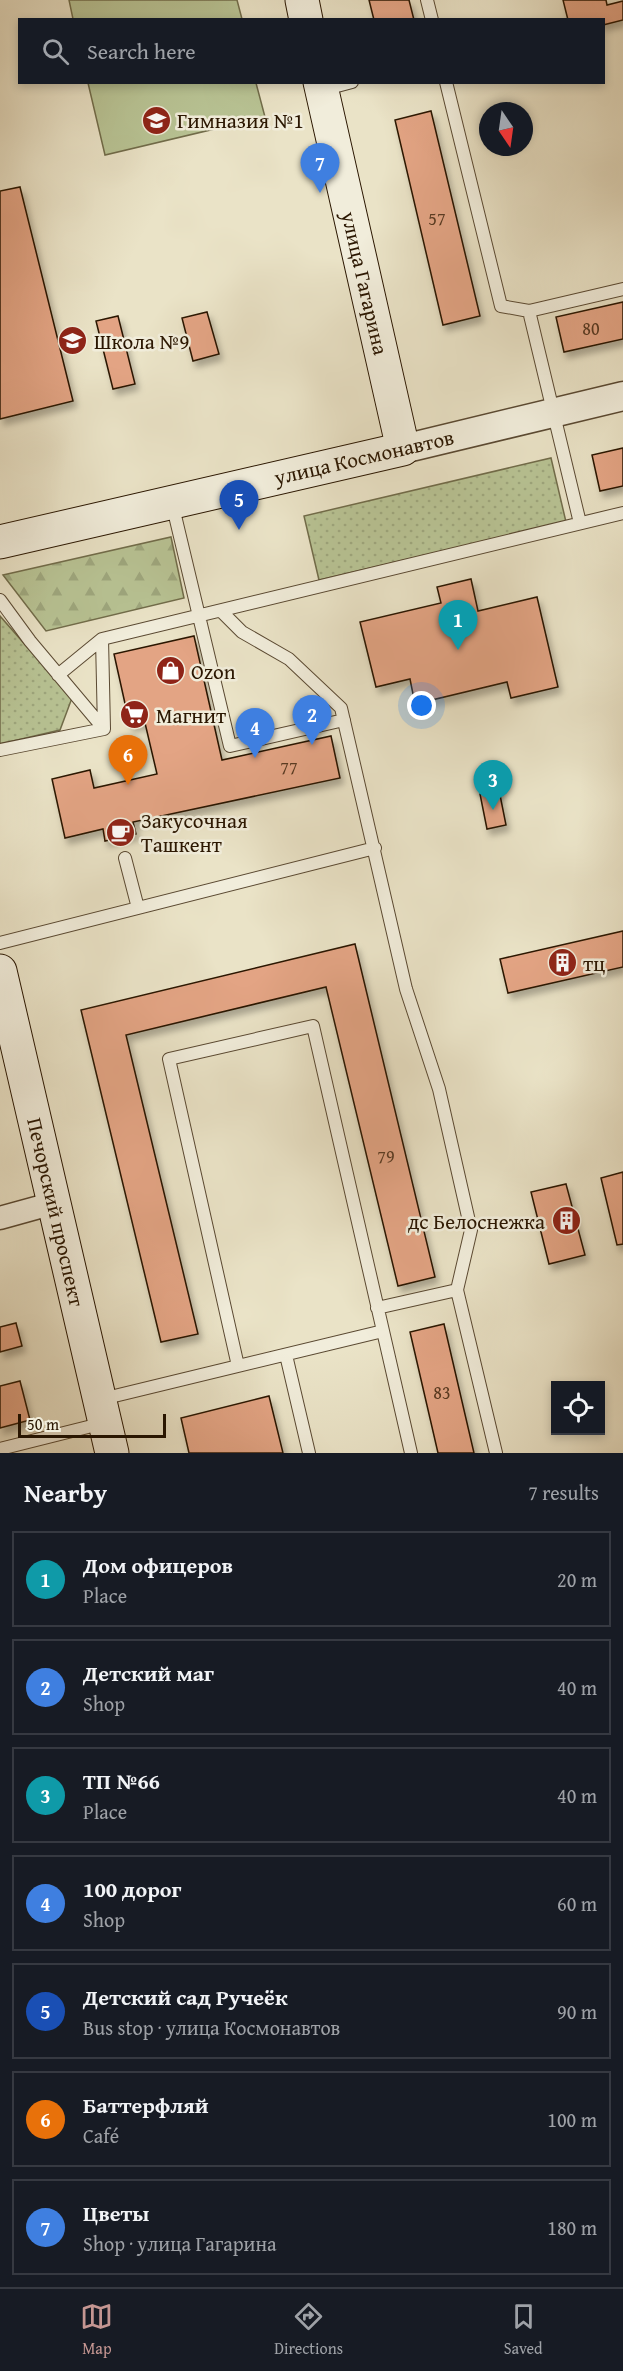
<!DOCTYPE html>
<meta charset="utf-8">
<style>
body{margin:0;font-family:"Gentium Book Plus",serif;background:#20242c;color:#f1f3f6}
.controls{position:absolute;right:18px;bottom:18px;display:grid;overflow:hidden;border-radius:0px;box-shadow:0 3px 9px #0003}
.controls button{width:54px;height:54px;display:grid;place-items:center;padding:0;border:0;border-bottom:2px solid #363941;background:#171b24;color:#f1f3f6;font:30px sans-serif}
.compass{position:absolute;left:479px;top:102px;width:54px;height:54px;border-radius:50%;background:#171b24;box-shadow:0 3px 9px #0003;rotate:167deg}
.scale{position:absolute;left:18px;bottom:15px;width:148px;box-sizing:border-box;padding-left:6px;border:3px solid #2a1601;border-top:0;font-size:16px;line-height:21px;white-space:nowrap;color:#2a1601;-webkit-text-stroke:4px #f1eddb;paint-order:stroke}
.you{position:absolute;left:422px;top:706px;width:21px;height:21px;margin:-15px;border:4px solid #fff;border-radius:50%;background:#1a73e8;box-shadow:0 0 0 9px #1a73e833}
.badge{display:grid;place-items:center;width:39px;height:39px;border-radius:50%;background:#c59692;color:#fff;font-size:20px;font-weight:700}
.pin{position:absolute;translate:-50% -50px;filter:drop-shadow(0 2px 3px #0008)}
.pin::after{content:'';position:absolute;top:32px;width:21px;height:18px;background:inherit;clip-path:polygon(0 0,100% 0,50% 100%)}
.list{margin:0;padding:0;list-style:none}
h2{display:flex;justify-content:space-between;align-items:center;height:78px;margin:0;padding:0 24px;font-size:26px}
h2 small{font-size:20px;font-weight:400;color:#9ea1a6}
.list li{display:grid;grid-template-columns:39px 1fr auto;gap:18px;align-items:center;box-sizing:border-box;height:96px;margin:0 12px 12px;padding:0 12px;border:2px solid #363941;border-radius:0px}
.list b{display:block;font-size:22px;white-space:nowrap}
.list p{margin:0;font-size:20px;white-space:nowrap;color:#9ea1a6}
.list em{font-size:20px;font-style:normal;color:#9ea1a6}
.icon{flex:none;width:33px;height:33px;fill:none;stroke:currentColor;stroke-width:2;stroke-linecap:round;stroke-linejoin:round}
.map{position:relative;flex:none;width:623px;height:1453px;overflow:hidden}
.search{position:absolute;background:#171b24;box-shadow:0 3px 9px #0003;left:18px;right:18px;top:18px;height:66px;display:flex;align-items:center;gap:15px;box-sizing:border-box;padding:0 21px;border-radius:0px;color:#9ea1a6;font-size:22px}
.sheet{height:834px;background:#171b24}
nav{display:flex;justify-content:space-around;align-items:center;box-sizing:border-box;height:84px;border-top:2px solid #363941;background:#171b24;font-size:16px;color:#9ea1a6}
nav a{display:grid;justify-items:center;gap:3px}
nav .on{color:#c59692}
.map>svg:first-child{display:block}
</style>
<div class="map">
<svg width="623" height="1453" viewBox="0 0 623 1453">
<defs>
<pattern id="green-dots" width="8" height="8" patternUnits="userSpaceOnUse" patternTransform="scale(1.5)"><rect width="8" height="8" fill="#b8c394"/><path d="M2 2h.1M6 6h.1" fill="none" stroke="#9ea77e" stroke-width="1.8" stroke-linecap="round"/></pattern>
<pattern id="forest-firs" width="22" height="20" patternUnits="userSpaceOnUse" patternTransform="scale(1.5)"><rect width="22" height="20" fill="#b8c394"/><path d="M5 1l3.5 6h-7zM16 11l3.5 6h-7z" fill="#9ea77e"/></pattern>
<filter id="shadow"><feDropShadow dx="3.5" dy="6" stdDeviation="3" flood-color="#0004"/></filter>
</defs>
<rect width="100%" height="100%" fill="#eae3c7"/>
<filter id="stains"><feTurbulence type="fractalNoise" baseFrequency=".00333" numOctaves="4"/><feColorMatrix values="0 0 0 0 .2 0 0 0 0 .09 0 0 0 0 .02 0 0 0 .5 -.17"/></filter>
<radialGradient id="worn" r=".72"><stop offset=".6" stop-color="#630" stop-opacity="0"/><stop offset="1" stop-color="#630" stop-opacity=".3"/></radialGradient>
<path fill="url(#green-dots)" stroke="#716c4a" stroke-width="1.5" d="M551,458L566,522L319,580L304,516Z
M0,616L72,698L60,730L0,744Z"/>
<path fill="url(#forest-firs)" stroke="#716c4a" stroke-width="1.5" d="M171,537L184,598L46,631L3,575Z"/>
<path fill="#b8c394" stroke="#716c4a" stroke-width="1.5" d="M69,0H237L242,19H73Z
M88,83H256L265,117L105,155Z"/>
<path fill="#e3a484" stroke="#2a1601" stroke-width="1.5" filter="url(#shadow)" d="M369,0H409L414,20H374Z
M563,0H606L607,5L623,1V20L603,25V20H568Z
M431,111L480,316L443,325L395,120Z
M20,187L73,401L0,419V191Z
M623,302V339L564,352L556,317Z
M207,312L219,354L193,361L182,318Z
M118,316L135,384L113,389L96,321Z
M623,448V486L600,491L592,455Z
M471,579L478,611L537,597L558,687L511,698L507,682L415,704L410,679L376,687L360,622L441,603L437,587Z
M194,636L222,760L331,736L340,778L133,822L136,834L105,841L103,829L65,838L52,779L90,770L94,788L157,774L145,723L130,726L114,654Z
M499,790L506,825L487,829L480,794Z
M623,931V967L508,993L500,959Z
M355,944L435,1277L398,1286L326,987L126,1035L198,1334L161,1342L81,1010Z
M623,1172V1244L617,1245L601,1178Z
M566,1184L585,1255L549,1264L531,1192Z
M16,1323L22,1346L0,1352V1327Z
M444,1324L474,1453H438L410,1332Z
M20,1381L30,1420L0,1428V1386Z
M269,1396L283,1453H189L181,1418Z"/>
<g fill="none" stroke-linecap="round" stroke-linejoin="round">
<defs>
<path id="service" d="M427,0L432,20
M446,82L501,306L529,311L580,523
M322,90L352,82
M529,311L623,289
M172,503L230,746L344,720
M0,600L30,641L104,729L0,750
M221,611L242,632L289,659L341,708L406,989L439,1089L471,1230L457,1290
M102,639L104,729
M58,675L102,639L623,513
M125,858L138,908
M0,943L375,848
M377,1308L457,1290L496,1453
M383,1331L238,1366L169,1059L313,1026L411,1453
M286,1355L309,1453
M102,1399L238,1366
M0,1449L104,1423"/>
<path id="minor" d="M0,1218L54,1203"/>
<path id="tertiary" d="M403,449L623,396"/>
<path id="secondary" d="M302,0L306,20
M0,542L403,449L320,82
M0,971L112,1453"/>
</defs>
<use href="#service" stroke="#5a4932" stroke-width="14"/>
<use href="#minor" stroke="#5a4932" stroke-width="25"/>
<use href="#tertiary" stroke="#5a4932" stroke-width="31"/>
<use href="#secondary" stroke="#2a1601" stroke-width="35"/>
<use href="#service" stroke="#f1eddb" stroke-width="12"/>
<use href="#minor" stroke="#f1eddb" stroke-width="22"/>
<use href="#tertiary" stroke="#f1eddb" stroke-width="28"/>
<use href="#secondary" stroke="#f1eddb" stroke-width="33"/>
</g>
<defs>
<symbol id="school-disc" viewBox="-11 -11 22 22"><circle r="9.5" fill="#8f2418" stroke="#f1eddb"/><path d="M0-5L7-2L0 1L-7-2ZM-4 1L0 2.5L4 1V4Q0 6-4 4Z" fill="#fff"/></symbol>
<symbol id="shop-disc" viewBox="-11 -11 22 22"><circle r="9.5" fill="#8f2418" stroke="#f1eddb"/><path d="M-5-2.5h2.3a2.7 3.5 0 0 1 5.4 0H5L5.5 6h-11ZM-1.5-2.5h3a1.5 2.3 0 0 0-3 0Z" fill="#fff"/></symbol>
<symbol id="supermarket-disc" viewBox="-11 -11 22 22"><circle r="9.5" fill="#8f2418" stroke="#f1eddb"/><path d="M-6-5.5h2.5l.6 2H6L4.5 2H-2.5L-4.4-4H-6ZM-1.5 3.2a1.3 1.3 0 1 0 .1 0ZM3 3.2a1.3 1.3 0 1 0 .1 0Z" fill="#fff"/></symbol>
<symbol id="cafe-disc" viewBox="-11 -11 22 22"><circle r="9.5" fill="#8f2418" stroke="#f1eddb"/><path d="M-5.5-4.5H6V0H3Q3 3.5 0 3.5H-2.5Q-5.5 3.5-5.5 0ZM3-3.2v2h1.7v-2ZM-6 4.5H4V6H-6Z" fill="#fff"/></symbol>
<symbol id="building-disc" viewBox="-11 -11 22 22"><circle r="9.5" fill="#8f2418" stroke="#f1eddb"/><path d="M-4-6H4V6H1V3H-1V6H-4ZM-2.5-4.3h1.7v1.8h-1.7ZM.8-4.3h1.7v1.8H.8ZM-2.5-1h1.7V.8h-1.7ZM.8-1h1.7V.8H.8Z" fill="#fff"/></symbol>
</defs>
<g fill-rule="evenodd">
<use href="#school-disc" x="140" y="104" width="33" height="33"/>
<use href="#school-disc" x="56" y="324" width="33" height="33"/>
<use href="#shop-disc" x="154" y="654" width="33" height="33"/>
<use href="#supermarket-disc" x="118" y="698" width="33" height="33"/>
<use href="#cafe-disc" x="104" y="816" width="33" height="33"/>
<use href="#building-disc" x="546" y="946" width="33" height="33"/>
<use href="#building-disc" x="550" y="1204" width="33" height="33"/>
</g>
<g text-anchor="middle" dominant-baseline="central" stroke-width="5" stroke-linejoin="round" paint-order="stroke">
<g font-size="18" fill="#583a22">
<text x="437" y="218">57</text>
<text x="591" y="328">80</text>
<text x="289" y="767">77</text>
<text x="386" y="1156">79</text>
<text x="442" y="1392">83</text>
</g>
<g font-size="21" fill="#2a1601" stroke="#f1eddb" text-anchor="start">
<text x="177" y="120">Гимназия №1</text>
<text x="94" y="341">Школа №9</text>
<text x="191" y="671">Ozon</text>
<text x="156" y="715">Магнит</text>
<text x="141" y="820">Закусочная<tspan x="141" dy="24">Ташкент</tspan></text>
<text x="583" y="963">тц</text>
<text x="545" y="1221" text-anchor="end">дс Белоснежка</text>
</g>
<g font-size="21" fill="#2a1601" stroke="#f1eddb">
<text transform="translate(365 283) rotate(77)">улица Гагарина</text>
<text transform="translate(364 457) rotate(-13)">улица Космонавтов</text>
<text transform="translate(56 1212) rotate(77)">Печорский проспект</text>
</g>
</g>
<rect width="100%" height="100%" filter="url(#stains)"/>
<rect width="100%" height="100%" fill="url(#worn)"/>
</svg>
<div class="controls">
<button><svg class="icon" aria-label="locate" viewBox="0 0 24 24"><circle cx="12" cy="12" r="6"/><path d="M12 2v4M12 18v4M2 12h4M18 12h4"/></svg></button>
</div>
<svg class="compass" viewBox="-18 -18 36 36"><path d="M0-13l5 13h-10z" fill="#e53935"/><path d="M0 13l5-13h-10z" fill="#9ea1a6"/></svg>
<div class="scale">50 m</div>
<div class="you"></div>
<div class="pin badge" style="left:458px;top:650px;background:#0f9aa8">1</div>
<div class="pin badge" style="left:312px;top:745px;background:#3f7fe0">2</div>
<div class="pin badge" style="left:493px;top:810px;background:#0f9aa8">3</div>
<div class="pin badge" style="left:255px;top:758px;background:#3f7fe0">4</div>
<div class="pin badge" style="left:239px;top:530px;background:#1a4fb4">5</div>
<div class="pin badge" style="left:128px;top:785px;background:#e8710a">6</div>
<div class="pin badge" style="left:320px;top:193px;background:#3f7fe0">7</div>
<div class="search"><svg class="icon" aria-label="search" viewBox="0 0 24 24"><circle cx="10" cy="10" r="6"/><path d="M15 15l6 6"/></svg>Search here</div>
</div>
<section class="sheet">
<h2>Nearby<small>7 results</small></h2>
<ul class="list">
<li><span class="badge" style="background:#0f9aa8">1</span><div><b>Дом офицеров</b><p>Place</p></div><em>20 m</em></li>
<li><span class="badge" style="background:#3f7fe0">2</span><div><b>Детский маг</b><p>Shop</p></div><em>40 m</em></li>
<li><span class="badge" style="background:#0f9aa8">3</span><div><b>ТП №66</b><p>Place</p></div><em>40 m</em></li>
<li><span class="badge" style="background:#3f7fe0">4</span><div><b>100 дорог</b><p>Shop</p></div><em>60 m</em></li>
<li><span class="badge" style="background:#1a4fb4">5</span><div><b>Детский сад Ручеёк</b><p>Bus stop · улица Космонавтов</p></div><em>90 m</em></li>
<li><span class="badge" style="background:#e8710a">6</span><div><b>Баттерфляй</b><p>Café</p></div><em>100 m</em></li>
<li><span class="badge" style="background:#3f7fe0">7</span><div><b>Цветы</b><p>Shop · улица Гагарина</p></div><em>180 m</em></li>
</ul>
</section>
<nav>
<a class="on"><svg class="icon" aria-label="map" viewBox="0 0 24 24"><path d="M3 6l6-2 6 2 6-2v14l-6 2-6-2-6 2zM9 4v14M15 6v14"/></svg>Map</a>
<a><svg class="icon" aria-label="directions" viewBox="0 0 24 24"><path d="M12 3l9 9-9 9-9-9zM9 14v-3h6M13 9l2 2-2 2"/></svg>Directions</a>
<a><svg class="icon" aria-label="saved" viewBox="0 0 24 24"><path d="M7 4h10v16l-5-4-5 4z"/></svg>Saved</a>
</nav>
